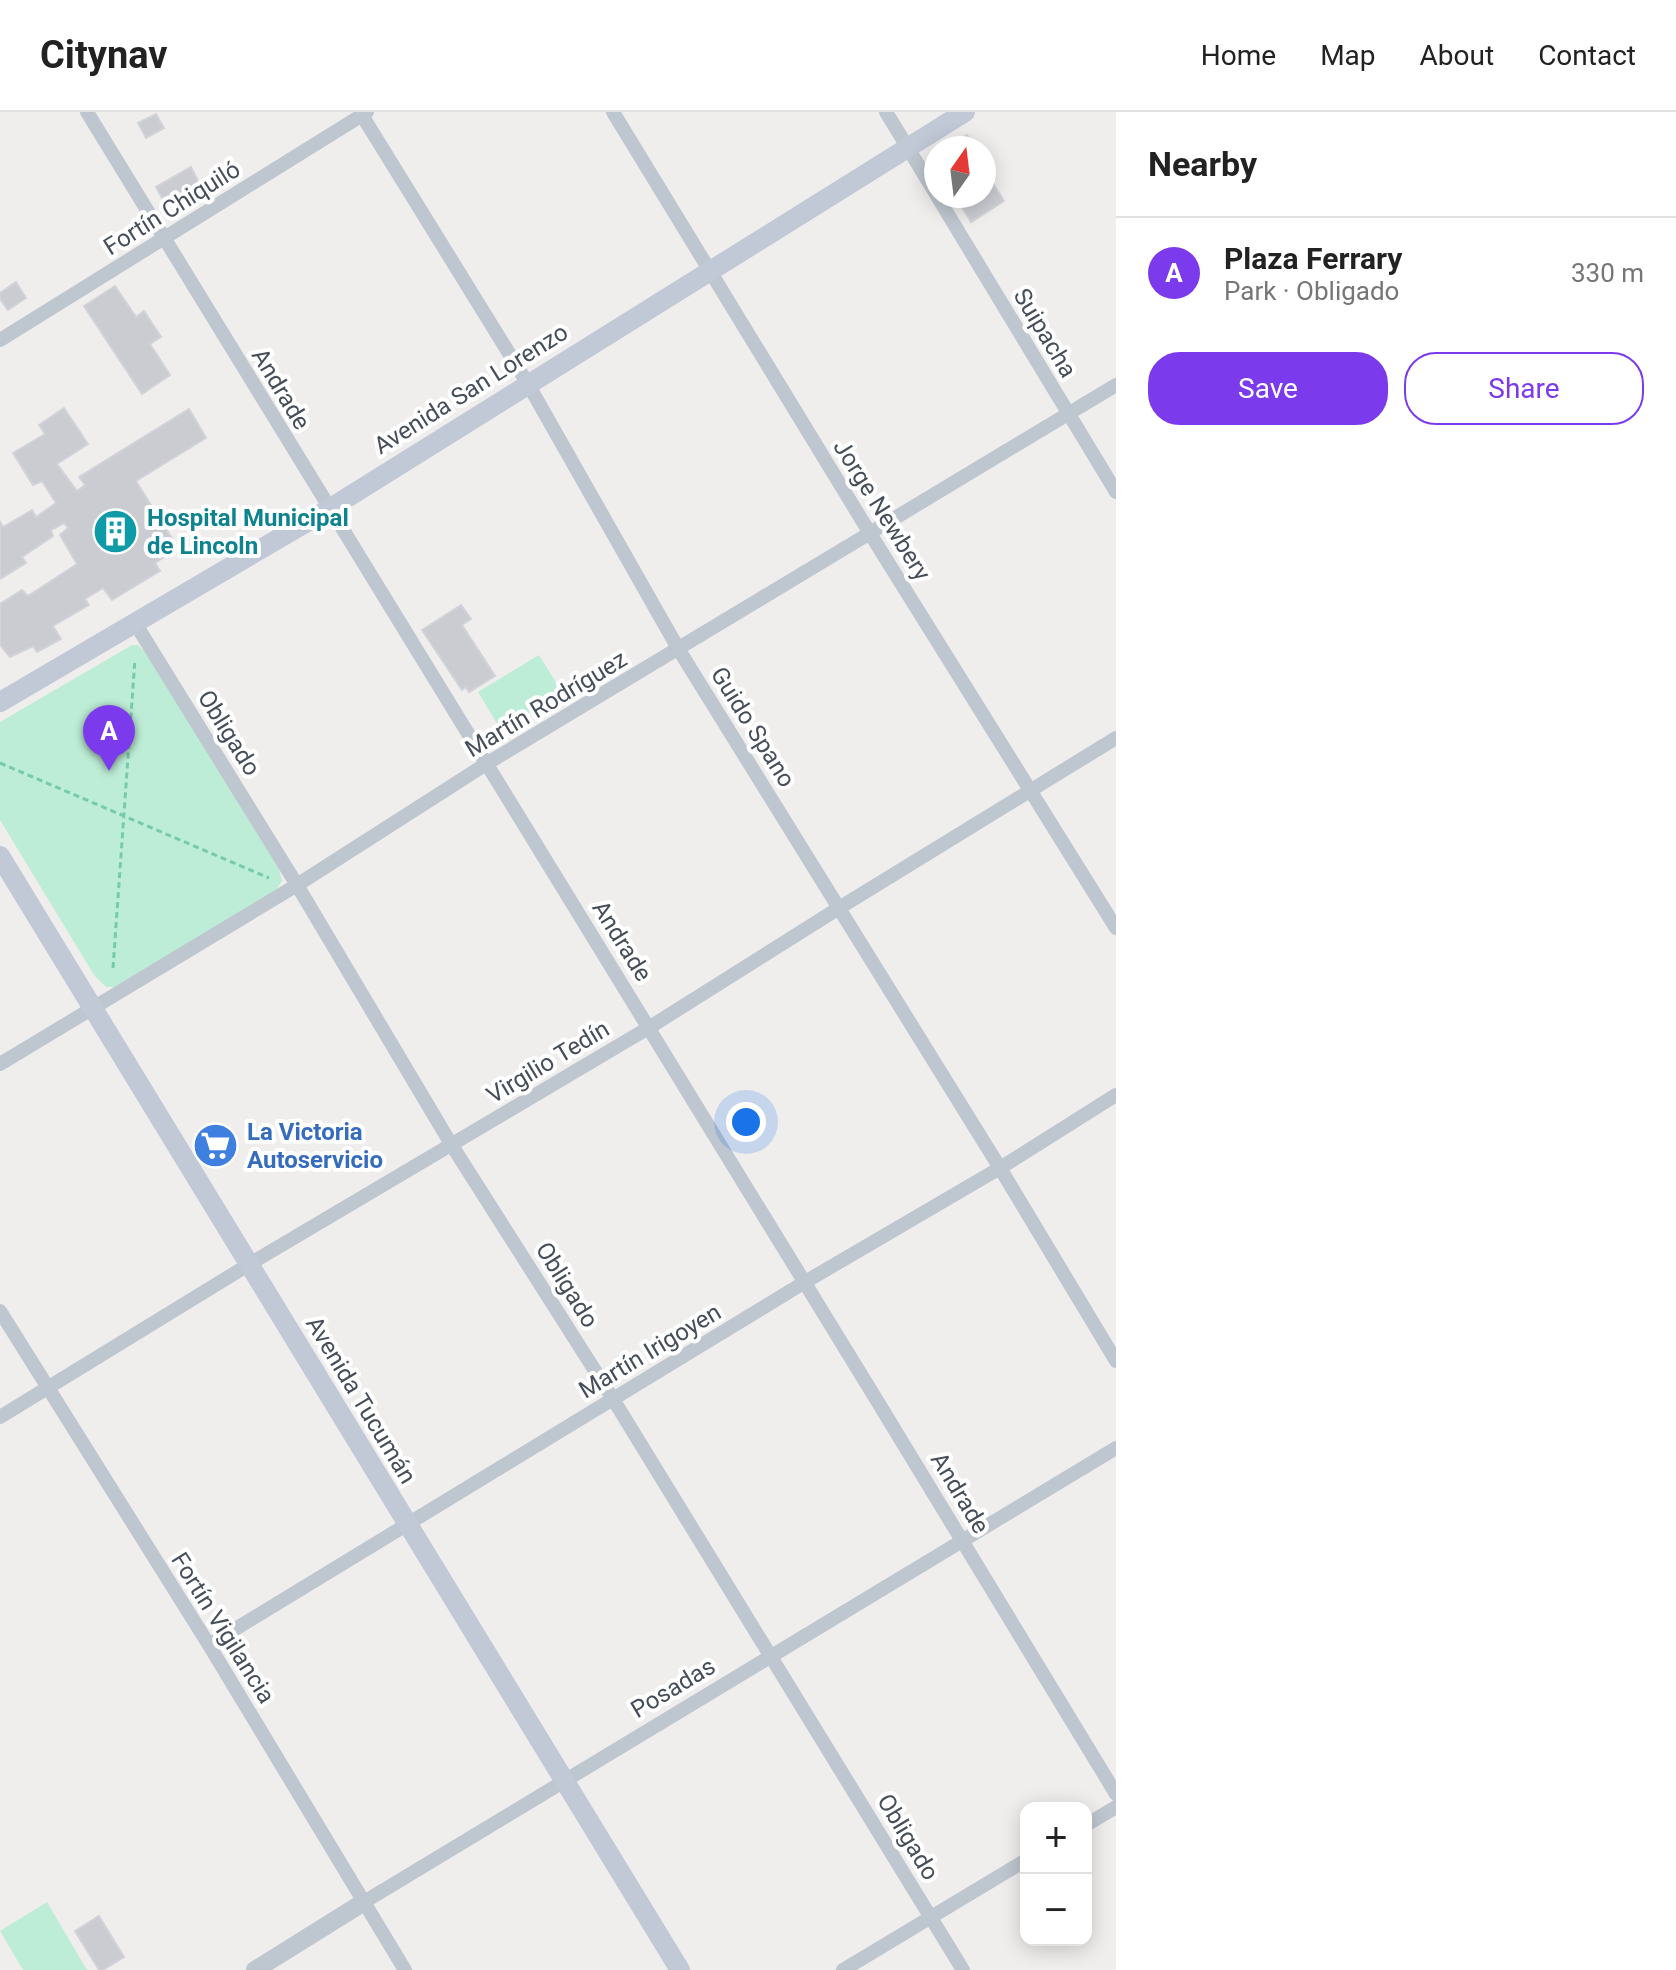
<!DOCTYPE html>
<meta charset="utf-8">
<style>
body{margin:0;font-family:Roboto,sans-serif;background:#f6f6f6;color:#222}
.controls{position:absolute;right:24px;bottom:24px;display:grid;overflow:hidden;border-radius:16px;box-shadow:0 4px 20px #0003}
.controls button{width:72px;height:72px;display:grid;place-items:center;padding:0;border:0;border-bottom:2px solid #e0e0e0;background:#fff;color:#222;font:40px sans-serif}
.compass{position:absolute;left:924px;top:24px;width:72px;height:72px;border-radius:50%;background:#fff;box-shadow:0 4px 20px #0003;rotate:14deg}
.you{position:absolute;left:746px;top:1010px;width:28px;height:28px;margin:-20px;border:6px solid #fff;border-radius:50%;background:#1a73e8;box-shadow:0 0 0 12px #1a73e833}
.badge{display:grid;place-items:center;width:52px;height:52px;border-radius:50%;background:#7c3aed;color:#fff;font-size:26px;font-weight:700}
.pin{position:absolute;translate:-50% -66px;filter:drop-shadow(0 2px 4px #0008)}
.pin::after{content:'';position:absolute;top:42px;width:28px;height:24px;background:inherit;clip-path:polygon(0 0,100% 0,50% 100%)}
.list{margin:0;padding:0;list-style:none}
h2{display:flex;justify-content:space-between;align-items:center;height:104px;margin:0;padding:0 32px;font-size:34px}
h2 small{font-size:26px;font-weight:400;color:#767676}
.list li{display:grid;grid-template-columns:52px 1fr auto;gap:24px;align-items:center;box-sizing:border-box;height:112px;padding:0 32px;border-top:2px solid #e0e0e0}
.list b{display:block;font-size:30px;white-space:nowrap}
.list p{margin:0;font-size:26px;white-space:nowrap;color:#767676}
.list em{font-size:26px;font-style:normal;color:#767676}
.actions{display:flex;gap:16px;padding:24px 32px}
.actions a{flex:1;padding:18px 0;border:2px solid #7c3aed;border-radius:32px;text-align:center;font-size:28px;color:#7c3aed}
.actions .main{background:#7c3aed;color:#fff}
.map{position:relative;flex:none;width:1116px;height:1858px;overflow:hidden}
header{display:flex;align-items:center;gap:48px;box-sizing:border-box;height:112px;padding:0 40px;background:#fff;border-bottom:2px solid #e0e0e0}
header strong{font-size:38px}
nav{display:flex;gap:44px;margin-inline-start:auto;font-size:28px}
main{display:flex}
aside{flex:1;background:#fff}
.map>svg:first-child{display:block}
</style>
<header>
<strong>Citynav</strong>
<nav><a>Home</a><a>Map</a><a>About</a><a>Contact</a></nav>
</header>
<main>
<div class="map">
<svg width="1116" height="1858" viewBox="0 0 1116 1858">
<rect width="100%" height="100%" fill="#f0eeed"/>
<path fill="#bdedd6" d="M132,533H138L147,542L279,757L282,769L275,780L114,875H106L94,863L0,708V610Z
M539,543L562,580L501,618L478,580Z
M47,1790L87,1858H23L0,1819Z"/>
<path fill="#caccd2" stroke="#d2d3d9" stroke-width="2" d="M156,2L164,16L146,26L138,11Z
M967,23L976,36H945Z
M191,55L200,73L165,92L156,75Z
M986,60L1004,89L971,110L955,84H984V62Z
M16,170L26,186L8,198L0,187V181Z
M115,174L136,205L144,199L161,225L150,232L170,263L142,282L84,194Z
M64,296L88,332L57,352L77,379L85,373L79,365L189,297L206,326L136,369L178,436L155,451L160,459L112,488L103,476L85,487L89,493L53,514L61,527L37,540L33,534L10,545L0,533V492L22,478L28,484L77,452L60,423L68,416L64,411L51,418L53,424L22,445L26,451L0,467V410L3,415L32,398L36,405L56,391L42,369L33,373L13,341L45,322L39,313Z
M461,493L471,507L462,513L495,564L469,580L466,575L462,578L422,518Z
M99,1804L124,1845L103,1858H99L75,1819Z"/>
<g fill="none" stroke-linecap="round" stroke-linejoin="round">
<path stroke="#76caad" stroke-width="3" stroke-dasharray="6 4" stroke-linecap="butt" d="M0,651L269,766
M113,856L135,547"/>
<path stroke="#bec6cf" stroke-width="14" d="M87,0C427,563 777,1119 1116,1682
M360,0L528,272L679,538L1000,1056L1116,1249
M613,0L871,423L1116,816
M886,0L936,82
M937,84L1116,380
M0,228L367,0
M135,511L297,773L451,1032L613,1287L963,1858
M0,952L297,773L486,652L1116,273
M0,1199L209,1533L405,1858
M0,1305L248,1153L650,915L839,796L1116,626
M209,1533L805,1170L1000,1056L1116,983
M1086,1713L1116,1695
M364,1790L1116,1336
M843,1858L1026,1748"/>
<path stroke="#bec6cf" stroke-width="18" d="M255,1858L364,1790"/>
<path stroke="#c1c8d6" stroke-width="20" d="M0,590L329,397L965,0
M0,744L680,1858"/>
</g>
<defs>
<symbol id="building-disc" viewBox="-11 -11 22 22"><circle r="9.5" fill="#0f9aa8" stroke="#fff"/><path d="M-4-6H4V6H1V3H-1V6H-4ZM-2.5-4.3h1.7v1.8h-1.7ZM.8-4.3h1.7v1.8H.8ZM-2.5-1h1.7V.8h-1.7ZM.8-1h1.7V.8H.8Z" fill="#fff"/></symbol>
<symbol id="supermarket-disc" viewBox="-11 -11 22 22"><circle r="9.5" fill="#3f7fe0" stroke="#fff"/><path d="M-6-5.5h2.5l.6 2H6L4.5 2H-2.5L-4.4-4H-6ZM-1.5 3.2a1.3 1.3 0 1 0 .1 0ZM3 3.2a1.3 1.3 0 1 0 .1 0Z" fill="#fff"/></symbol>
</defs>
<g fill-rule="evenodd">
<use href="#building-disc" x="90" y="394" width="51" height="51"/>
<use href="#supermarket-disc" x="190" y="1008" width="51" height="51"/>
</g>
<g text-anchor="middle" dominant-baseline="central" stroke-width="8" stroke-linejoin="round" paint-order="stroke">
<g font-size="24" fill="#464e5a" stroke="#fff">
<text transform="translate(172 96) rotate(-32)">Fortín Chiquiló</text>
<text transform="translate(1045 221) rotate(59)">Suipacha</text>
<text transform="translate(281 277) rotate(59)">Andrade</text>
<text transform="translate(471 277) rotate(-32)">Avenida San Lorenzo</text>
<text transform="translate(882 398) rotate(58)">Jorge Newbery</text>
<text transform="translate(546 592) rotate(-31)">Martín Rodríguez</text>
<text transform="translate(753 615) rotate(58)">Guido Spano</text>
<text transform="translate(229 621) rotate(58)">Obligado</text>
<text transform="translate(622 829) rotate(58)">Andrade</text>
<text transform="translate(548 950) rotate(-31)">Virgilio Tedín</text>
<text transform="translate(567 1173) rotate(58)">Obligado</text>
<text transform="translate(650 1239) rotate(-31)">Martín Irigoyen</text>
<text transform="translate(361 1288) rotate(59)">Avenida Tucumán</text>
<text transform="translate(960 1381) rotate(59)">Andrade</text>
<text transform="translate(223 1516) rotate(58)">Fortín Vigilancia</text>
<text transform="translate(673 1576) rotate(-31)">Posadas</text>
<text transform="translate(908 1725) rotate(59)">Obligado</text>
</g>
<g font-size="24" font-weight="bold" fill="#0d838f" stroke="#fff" text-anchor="start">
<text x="147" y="406">Hospital Municipal<tspan x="147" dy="28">de Lincoln</tspan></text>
</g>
<g font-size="24" font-weight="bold" fill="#366cbe" stroke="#fff" text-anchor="start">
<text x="247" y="1020">La Victoria<tspan x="247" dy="28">Autoservicio</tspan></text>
</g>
</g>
</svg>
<div class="controls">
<button>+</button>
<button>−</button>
</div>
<svg class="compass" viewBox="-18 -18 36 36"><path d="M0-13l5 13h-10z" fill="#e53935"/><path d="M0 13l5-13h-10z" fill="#767676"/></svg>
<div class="you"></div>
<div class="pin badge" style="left:109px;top:659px">A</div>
</div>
<aside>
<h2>Nearby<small></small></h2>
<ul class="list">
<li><span class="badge">A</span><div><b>Plaza Ferrary</b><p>Park · Obligado</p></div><em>330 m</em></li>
</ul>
<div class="actions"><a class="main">Save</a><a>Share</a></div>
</aside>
</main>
